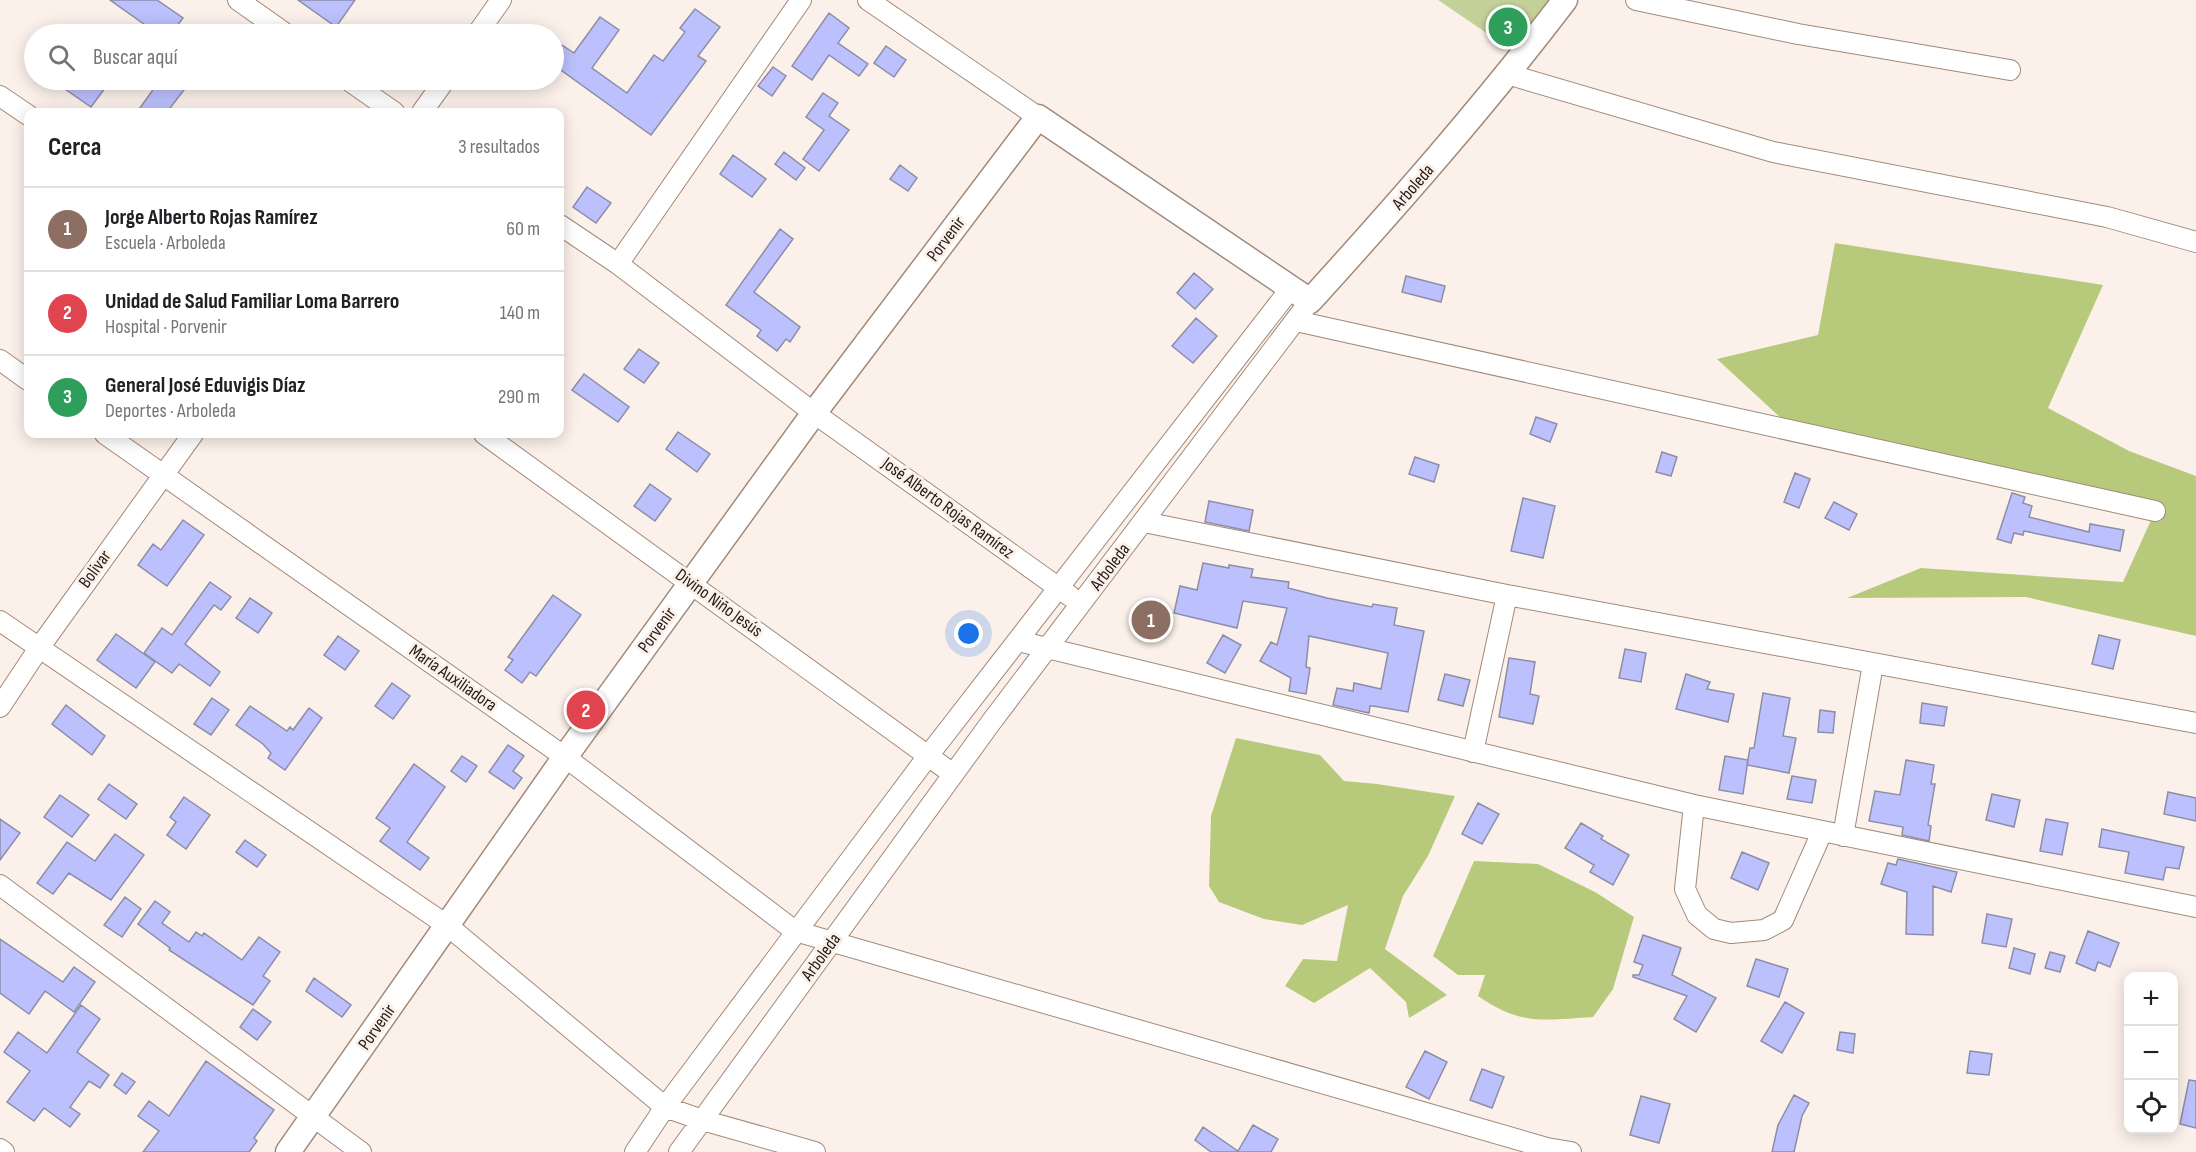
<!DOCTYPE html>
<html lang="es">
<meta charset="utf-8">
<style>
body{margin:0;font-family:"Sofia Sans Condensed",sans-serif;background:#f6f6f6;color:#202124}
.controls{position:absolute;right:18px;bottom:18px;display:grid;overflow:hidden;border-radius:12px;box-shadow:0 3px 15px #0003}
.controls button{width:54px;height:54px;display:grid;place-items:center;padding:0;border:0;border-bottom:2px solid #e0e0e0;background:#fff;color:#202124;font:30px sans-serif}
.you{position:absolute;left:969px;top:634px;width:21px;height:21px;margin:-15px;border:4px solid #fff;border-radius:50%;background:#1a73e8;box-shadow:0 0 0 9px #1a73e833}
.badge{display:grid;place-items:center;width:39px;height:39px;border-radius:50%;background:#15792b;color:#fff;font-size:20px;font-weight:700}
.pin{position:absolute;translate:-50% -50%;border:3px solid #fff;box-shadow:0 2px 6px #0006}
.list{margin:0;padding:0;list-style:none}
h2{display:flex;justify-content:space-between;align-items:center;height:78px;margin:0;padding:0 24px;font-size:26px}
h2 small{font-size:20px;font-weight:400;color:#757577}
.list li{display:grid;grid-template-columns:39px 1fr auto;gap:18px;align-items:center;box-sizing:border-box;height:84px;padding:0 24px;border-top:2px solid #e0e0e0}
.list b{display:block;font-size:22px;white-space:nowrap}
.list p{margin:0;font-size:20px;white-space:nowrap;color:#757577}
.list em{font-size:20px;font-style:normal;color:#757577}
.icon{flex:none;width:33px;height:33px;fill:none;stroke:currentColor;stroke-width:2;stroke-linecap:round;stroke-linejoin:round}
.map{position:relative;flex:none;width:2196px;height:1152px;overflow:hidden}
.search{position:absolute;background:#fff;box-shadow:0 3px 15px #0003;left:24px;top:24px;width:540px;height:66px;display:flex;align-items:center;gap:15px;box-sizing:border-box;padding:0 21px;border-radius:33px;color:#757577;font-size:22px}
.panel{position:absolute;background:#fff;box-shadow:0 3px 15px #0003;left:24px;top:108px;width:540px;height:330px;border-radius:12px}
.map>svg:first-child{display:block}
</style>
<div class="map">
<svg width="2196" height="1152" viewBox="0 0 2196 1152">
<rect width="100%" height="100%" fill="#fcf1ea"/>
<path fill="#c3d199" d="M1438,0H1557L1519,55Z"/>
<path fill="#b7ca7b" d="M1835,243L2103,285L2048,408L2129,451L2196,476V636L2026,597L1847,598L1921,568L2123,582L2152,518L1809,444L1717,359L1818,335Z
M1236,738L1320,755L1344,781L1377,784L1455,796L1428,856L1403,896L1385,949L1447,995L1409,1018L1406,1002L1370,968L1314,1003L1285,986L1303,959L1337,961L1348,905L1302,925L1264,919L1219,902L1209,886L1211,816Z
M1474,861L1538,864L1595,892L1634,917L1613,989L1593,1017C1544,1020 1521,1026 1478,996L1485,975H1458L1433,956Z"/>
<path fill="#bcc0fc" stroke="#8c8ea8" stroke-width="1.5" d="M110,0H157L183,18L171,34H158Z
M298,0H355L336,27Z
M695,9L720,27L698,56L706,61L651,135L554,65V56L562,45L574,53L600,17L619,30L592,68L627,93L654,55L663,61L685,32L680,28Z
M829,13L849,28L838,43L868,64L859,76L829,55L812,80L792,66Z
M886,46L906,60L894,77L874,63Z
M773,67L786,76L772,96L758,86Z
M52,80H111L91,107Z
M160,80H170L184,90L167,112H137Z
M823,93L838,103L829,116L849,130L819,171L803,159L824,130L806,117Z
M784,152L805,168L796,180L775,164Z
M733,155L766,179L752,197L720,174Z
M900,165L917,178L908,191L890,179Z
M587,187L611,203L596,223L573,207Z
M780,229L793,239L754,292L800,327L790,342L786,339L777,351L757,336L761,330L726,305Z
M1194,273L1213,289L1195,309L1177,293Z
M1406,276L1445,286L1441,302L1402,292Z
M1196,318L1217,336L1193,363L1172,346Z
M639,349L659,363L644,383L624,369Z
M584,374L629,407L618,422L572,390Z
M1536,417L1557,424L1550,442L1530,434Z
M678,432L710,454L697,472L666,449Z
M1662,452L1677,457L1671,476L1656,472Z
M1415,457L1439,465L1434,482L1409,474Z
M1795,473L1810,479L1799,508L1784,502Z
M650,484L671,499L655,521L634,506Z
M2012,493L2025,497L2023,503L2032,506L2029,517L2089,532L2090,524L2124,530L2120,551L2024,531L2023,535L2014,533L2011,543L1997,539Z
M1523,498L1555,506L1543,558L1511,551Z
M1209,501L1253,510L1249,531L1205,522Z
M1834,502L1857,514L1849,530L1825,518Z
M183,520L204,535L167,586L138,565L153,544L161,550Z
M1203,563L1229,568V565L1253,569L1251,577L1289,582L1288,588L1327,598L1372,607L1373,604L1397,608L1394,625L1424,631L1408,712L1373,706H1370L1369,713L1333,705L1337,688L1353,691L1354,683L1381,689L1388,653L1309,636L1306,667L1310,668L1306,694L1289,691L1291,678L1260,661L1271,642L1277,645L1287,608L1243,601L1237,628L1174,613L1180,586L1197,590Z
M210,582L231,597L221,610L214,605L185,644L220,672L210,686L179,664L172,673L144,653L162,628L172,635Z
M553,595L581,615L536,676L530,672L522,683L505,670L513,660L508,657Z
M250,598L272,613L258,633L236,618Z
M116,634L155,662L136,688L97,660Z
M1223,635L1241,645L1225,673L1207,663Z
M2099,635L2120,640L2113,669L2092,664Z
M338,636L359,651L345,670L324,655Z
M1625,649L1646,653L1641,682L1619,678Z
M1509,658L1535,662L1530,694L1539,696L1533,724L1499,717Z
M1445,674L1470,680L1463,706L1438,700Z
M1686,674L1710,682L1707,689L1734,694L1728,722L1676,709Z
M392,683L410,696L393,719L375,706Z
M1763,693L1790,698L1783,736L1796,738L1789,773L1747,765L1750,748H1754Z
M212,698L229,710L211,735L194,724Z
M1922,703L1947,707L1944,726L1920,723Z
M66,705L105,736L92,755L52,724Z
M250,706L287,731L290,727L293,730L309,708L322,718L285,770L268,758L271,753L263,744L236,725Z
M1820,710L1835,712L1833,733L1818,732Z
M508,745L524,756L513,771L522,778L514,789L489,772Z
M462,756L477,766L466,782L451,771Z
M1725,756L1748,760L1743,794L1719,790Z
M1906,760L1934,765L1931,784H1935L1928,825L1931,826L1929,841L1902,835L1903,827L1869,821L1875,791L1900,795Z
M414,764L445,787L407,842L429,858L420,870L380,841L390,828L376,818Z
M1792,776L1816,780L1812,803L1787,799Z
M109,784L137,804L126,819L98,799Z
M2168,792L2196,798V821L2164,814Z
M1992,794L2020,800L2014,827L1986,820Z
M60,795L89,815L72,837L44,817Z
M184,797L210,815L186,849L167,835L176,822L170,817Z
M1478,803L1499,814L1482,844L1462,834Z
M0,819L20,833L0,860Z
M2046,819L2068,823L2062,855L2040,851Z
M1581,823L1603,836L1601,839L1629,855L1613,885L1590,872L1594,865L1565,848Z
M2102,829L2184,847L2179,869L2166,867L2163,880L2125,873L2129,852L2099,847Z
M115,834L144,855L111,900L69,873L53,894L37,883L67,842L95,861Z
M245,840L266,855L257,867L236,852Z
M1742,852L1769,863L1758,890L1731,878Z
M1898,859L1957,872L1951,892L1933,886V935L1906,934L1907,892L1881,884L1888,863L1896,865Z
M125,897L141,909L122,937L104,925Z
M155,901L170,912L162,923L189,942L196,932L202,936L204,933L242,960L259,937L280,952L263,976L270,981L253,1005L169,950L170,948L138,924Z
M1987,914L2012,919L2006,947L1982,943Z
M2088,931L2119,943L2110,967L2098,962L2095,971L2076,963Z
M1643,935L1681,948L1672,975L1716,998L1696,1032L1674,1019L1687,996L1633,977V975H1639L1643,965L1634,962Z
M0,939L63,982L74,967L95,982L74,1012L45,991L29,1014L0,993Z
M2014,948L2035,954L2030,974L2009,968Z
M2050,952L2065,956L2060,972L2045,968Z
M1756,959L1788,969L1779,997L1747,986Z
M314,978L351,1005L342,1017L306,991Z
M1785,1002L1804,1013L1782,1053L1761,1041Z
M81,1005L100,1019L77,1052L109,1075L100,1088L89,1081L70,1107L80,1114L70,1127L44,1108L34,1121L7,1102L30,1071L4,1052L18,1032L47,1053Z
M253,1009L271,1022L257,1040L240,1027Z
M1840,1032L1855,1034L1853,1053L1837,1050Z
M1425,1051L1447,1062L1429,1099L1406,1087Z
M1970,1051L1992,1054L1989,1075L1967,1073Z
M206,1061L274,1110L254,1138L257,1141L249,1152H143L159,1131L138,1116L149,1101L169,1116Z
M1482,1069L1504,1077L1492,1108L1470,1100Z
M122,1073L135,1082L126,1094L114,1085Z
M2189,1080L2196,1081V1128L2180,1124Z
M1794,1095L1809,1103L1802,1116L1794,1152H1772L1778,1125Z
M1641,1096L1670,1104L1659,1143L1630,1135Z
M1253,1125L1278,1139L1271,1152H1211L1195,1140L1203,1127L1238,1151Z"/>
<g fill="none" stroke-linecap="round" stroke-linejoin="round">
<defs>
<path id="minor" d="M238,0L286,34
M868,0L1038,117
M1636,0L1798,34L2010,70
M477,34L501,0
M1507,74L1773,152L2107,217L2196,242
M348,80L394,112
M0,96L28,115
M422,112L445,80
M560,225L618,264L814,413L1070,596
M618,264L801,0
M1296,321L2155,511
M0,360L28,380
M105,434L565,757L795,931L1547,1148L1571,1152
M484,434L953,774
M1144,522L1507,595L2196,723
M0,621L448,926L665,1107L702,1120L815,1152
M1018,641L1694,805L2196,907
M0,707L39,648L193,434
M1473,752L1507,595
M1694,805L1685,889L1697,915L1714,929L1731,933L1764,930L1783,920L1822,832
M1843,836L1873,664
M0,885L361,1152
M0,1149L4,1152
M635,1152L665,1107L928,756L1291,288
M679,1152L992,721L1310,301"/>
<path id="tertiary" d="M288,1152L565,757L814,413L1038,117L1310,301C1398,204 1485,105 1565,0"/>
</defs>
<use href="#minor" stroke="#a28a79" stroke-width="22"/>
<use href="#tertiary" stroke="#a28a79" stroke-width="27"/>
<use href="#minor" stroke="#fff" stroke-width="20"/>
<use href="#tertiary" stroke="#fff" stroke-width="24"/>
</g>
<g text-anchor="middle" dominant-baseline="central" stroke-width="6" stroke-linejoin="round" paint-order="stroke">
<g font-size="18" fill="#241b15" stroke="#fcf1ea">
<text transform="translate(1413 187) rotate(-49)">Arboleda</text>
<text transform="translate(946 239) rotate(-53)">Porvenir</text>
<text transform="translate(948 508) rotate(36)">José Alberto Rojas Ramírez</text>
<text transform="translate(1110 567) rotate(-53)">Arboleda</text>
<text transform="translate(95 569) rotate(-54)">Bolivar</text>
<text transform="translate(719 603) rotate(36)">Divino Niño Jesús</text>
<text transform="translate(657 630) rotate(-54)">Porvenir</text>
<text transform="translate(453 678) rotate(35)">María Auxiliadora</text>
<text transform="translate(821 957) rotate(-54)">Arboleda</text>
<text transform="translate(377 1027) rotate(-55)">Porvenir</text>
</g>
</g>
</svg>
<div class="controls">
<button>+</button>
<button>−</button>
<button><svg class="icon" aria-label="locate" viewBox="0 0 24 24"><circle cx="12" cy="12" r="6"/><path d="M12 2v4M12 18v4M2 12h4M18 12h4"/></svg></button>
</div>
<div class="you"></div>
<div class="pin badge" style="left:1151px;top:620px;background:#8d6e63">1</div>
<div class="pin badge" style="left:586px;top:710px;background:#e0444e">2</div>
<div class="pin badge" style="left:1508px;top:27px;background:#2e9e5b">3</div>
<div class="search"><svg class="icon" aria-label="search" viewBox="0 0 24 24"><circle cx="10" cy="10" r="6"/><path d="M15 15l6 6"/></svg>Buscar aquí</div>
<section class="panel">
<h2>Cerca<small>3 resultados</small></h2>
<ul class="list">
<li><span class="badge" style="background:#8d6e63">1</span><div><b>Jorge Alberto Rojas Ramírez</b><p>Escuela · Arboleda</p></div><em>60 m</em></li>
<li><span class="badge" style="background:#e0444e">2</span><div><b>Unidad de Salud Familiar Loma Barrero</b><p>Hospital · Porvenir</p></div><em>140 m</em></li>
<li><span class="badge" style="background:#2e9e5b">3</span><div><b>General José Eduvigis Díaz</b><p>Deportes · Arboleda</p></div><em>290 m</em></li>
</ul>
</section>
</div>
